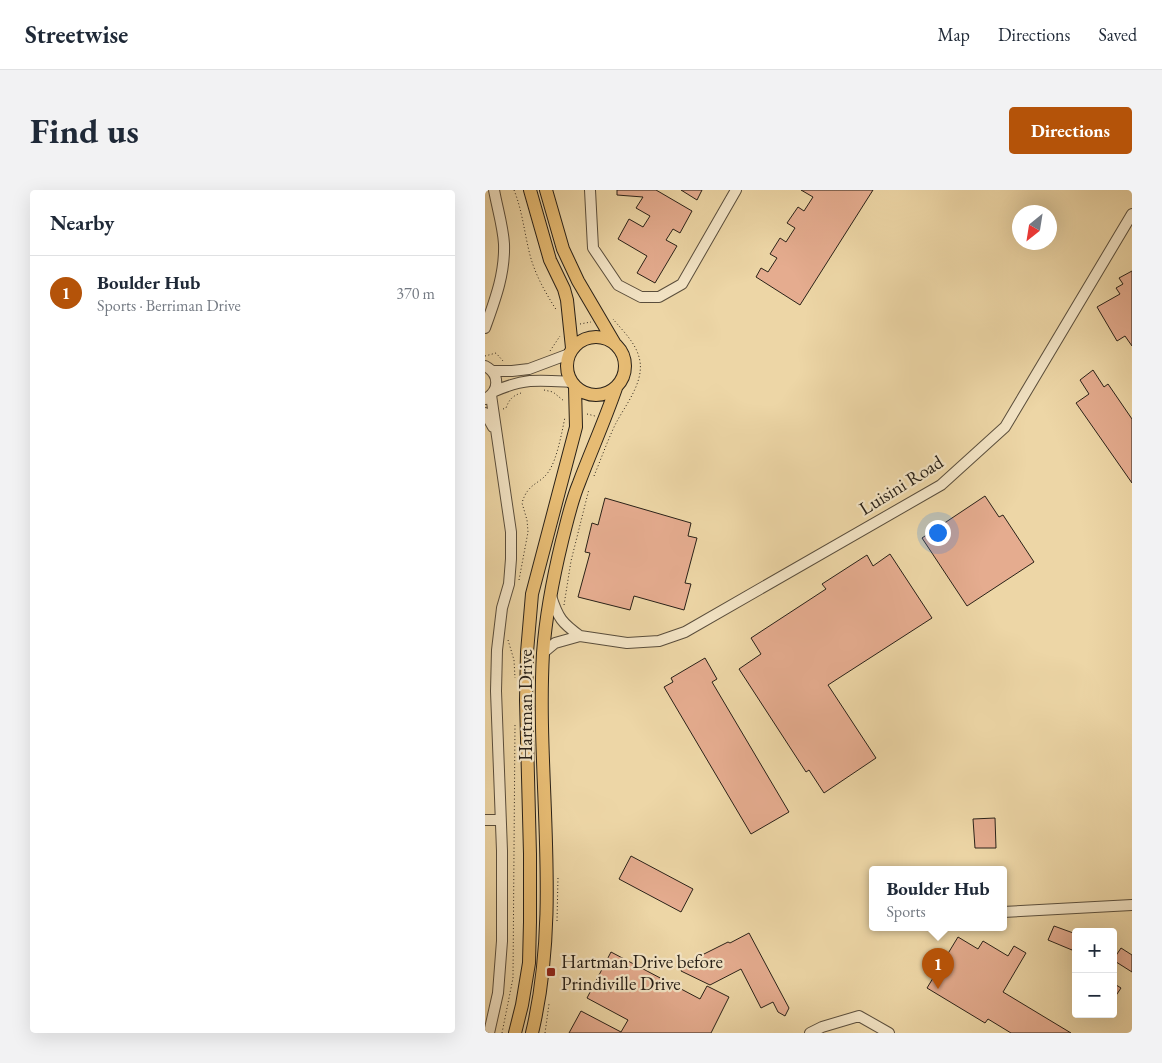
<!DOCTYPE html>
<meta charset="utf-8">
<style>
body{margin:0;font-family:"EB Garamond",serif;background:#f2f2f3;color:#1f2937}
.controls{position:absolute;right:15px;bottom:15px;display:grid;overflow:hidden;border-radius:5px;box-shadow:0 5px 20px #0002}
.controls button{width:45px;height:45px;display:grid;place-items:center;padding:0;border:0;border-bottom:1px solid #e0e1e3;background:#fff;color:#1f2937;font:25px sans-serif}
.compass{position:absolute;left:527px;top:15px;width:45px;height:45px;border-radius:50%;background:#fff;box-shadow:0 5px 20px #0002;rotate:210deg}
.you{position:absolute;left:452px;top:342px;width:18px;height:18px;margin:-12px;border:4px solid #fff;border-radius:50%;background:#1a73e8;box-shadow:0 0 0 8px #1a73e833}
.badge{display:grid;place-items:center;width:32px;height:32px;border-radius:50%;background:#b45309;color:#fff;font-size:16px;font-weight:700}
.pin{position:absolute;translate:-50% -41px;filter:drop-shadow(0 1px 2px #0008)}
.pin::after{content:'';position:absolute;top:26px;width:18px;height:15px;background:inherit;clip-path:polygon(0 0,100% 0,50% 100%)}
.popup{position:absolute;left:384px;top:676px;width:138px;height:65px;box-sizing:border-box;display:grid;place-content:center;border-radius:5px;background:#fff;filter:drop-shadow(0 1px 4px #0005);font-size:16px;white-space:nowrap;color:#747a83}
.popup b{font-size:19px;color:#1f2937}
.popup::after{content:'';position:absolute;left:50%;top:100%;margin-left:-10px;border:10px solid transparent;border-top-color:#fff}
.list{margin:0;padding:0;list-style:none}
h2{display:flex;justify-content:space-between;align-items:center;height:65px;margin:0;padding:0 20px;font-size:21px}
h2 small{font-size:16px;font-weight:400;color:#747a83}
.list li{display:grid;grid-template-columns:32px 1fr auto;gap:15px;align-items:center;box-sizing:border-box;height:75px;padding:0 20px;border-top:1px solid #e0e1e3}
.list b{display:block;font-size:19px;white-space:nowrap}
.list p{margin:0;font-size:16px;white-space:nowrap;color:#747a83}
.list em{font-size:16px;font-style:normal;color:#747a83}
.map{position:relative;flex:none;width:647px;height:843px;overflow:hidden;border-radius:5px}
header{display:flex;align-items:center;gap:30px;box-sizing:border-box;height:70px;padding:0 25px;background:#fff;border-bottom:1px solid #e0e1e3}
header strong{font-size:24px}
nav{display:flex;gap:28px;margin-inline-start:auto;font-size:18px}
.intro{display:flex;align-items:center;justify-content:space-between;box-sizing:border-box;height:120px;padding:0 30px}
h1{margin:0;font-size:35px}
.button{padding:12px 22px;border-radius:5px;background:#b45309;color:#fff;font-size:18px;font-weight:700}
main{display:flex;gap:30px;padding:0 30px}
aside{flex:1;background:#fff;border-radius:5px;box-shadow:0 5px 20px #0002}
.map>svg:first-child{display:block}
</style>
<header>
<strong>Streetwise</strong>
<nav><a>Map</a><a>Directions</a><a>Saved</a></nav>
</header>
<div class="intro"><h1>Find us</h1><a class="button">Directions</a></div>
<main>
<aside>
<h2>Nearby<small></small></h2>
<ul class="list">
<li><span class="badge">1</span><div><b>Boulder Hub</b><p>Sports · Berriman Drive</p></div><em>370 m</em></li>
</ul>
</aside>
<div class="map">
<svg width="647" height="843" viewBox="0 0 647 843">
<rect width="100%" height="100%" fill="#edd6a6"/>
<filter id="stains"><feTurbulence type="fractalNoise" baseFrequency=".004" numOctaves="4"/><feColorMatrix values="0 0 0 0 .2 0 0 0 0 .09 0 0 0 0 .02 0 0 0 .5 -.17"/></filter>
<radialGradient id="worn" r=".72"><stop offset=".6" stop-color="#630" stop-opacity="0"/><stop offset="1" stop-color="#630" stop-opacity=".3"/></radialGradient>
<path fill="#e5ac8f" stroke="#292118" d="M132,0H171L207,21L195,43L188,39L181,50L192,56L170,93L152,83L162,66L133,49L144,29L158,37L165,26L151,18L158,7L132,5Z
M196,0H217L212,10Z
M316,0H388L315,115L271,87L276,78L283,82L292,68L285,64L295,48L301,52L310,38L302,33L313,17L319,21L328,7Z
M647,81V156L640,146L632,151L612,117L635,104L631,98L638,94L634,88Z
M608,180L619,197L623,194L647,229V293L591,213L604,204L595,190Z
M500,306L514,327L518,325L549,372L482,416L437,348Z
M120,308L206,333L203,346L212,348L200,393L206,394L199,420L149,406L145,420L93,407L105,363L100,362L107,333L113,335Z
M405,364L447,428L343,495L391,568L339,603L324,580L321,582L254,479L276,464L266,448L341,399L337,394L382,365L388,376Z
M220,468L232,489L227,492L304,622L266,644L179,497L188,492L186,488Z
M510,628L511,658H490L488,629Z
M146,666L208,699L196,722L134,689Z
M569,736L591,744V750L587,760L563,750Z
M264,743L304,818L300,826L293,822L288,812L276,818L256,779L225,795L196,781L199,774L243,752L245,753Z
M473,747L493,759L498,751L523,766L529,756L541,763L518,802L586,843H526L503,829L500,833L442,798Z
M636,758L647,765V782L628,770Z
M126,762L215,809L222,796L244,807L226,843H84L96,821L136,842L143,830L102,808Z
M628,793L636,798L628,810Z"/>
<g fill="none" stroke-linecap="round" stroke-linejoin="round">
<defs>
<path id="minor" d="M105,0L108,58L133,95L156,107H174L197,94L251,0
M0,138C10,110 20,84 19,54C18,36 12,17 9,0
M0,176C15,184 15,201 0,209
M8,181H27L44,179L84,164
M10,201C40,188 54,190 86,192
M0,223L8,237
M66,406C73,428 77,433 95,446
M58,463L70,453L95,446L142,453L174,451L200,442L456,295L520,237L647,24
M0,630H15
M518,722L647,715
M4,843L13,803L17,751V661L11,501L12,460L17,418L24,394L26,369V342L6,205
M325,843L337,837L374,826L404,843"/>
<path id="major" d="M45,0L65,70L79,99L82,110L87,158
M61,0L78,59L93,91L130,154
M82 176a29 29 0 1 1 58 0a29 29 0 1 1-58 0Z
M30,843L37,815L44,773L45,732V664L41,510L42,462L47,404L91,237L90,197
M47,843C77,718 51,589 58,463C61,424 68,388 77,351C82,332 86,312 94,293C106,261 120,230 131,198"/>
</defs>
<use href="#minor" stroke="#5a4e3c" stroke-width="12"/>
<use href="#major" stroke="#292118" stroke-width="14"/>
<path stroke="#292118" stroke-width="1" stroke-dasharray="1 2.5" stroke-linecap="butt" d="M29,0C37,20 39,40 44,61C49,83 60,102 72,121
M95,134L106,132
M65,161L75,146
M0,166L11,163L18,171
M59,200L68,202L79,211
M18,219L21,218C24,210 27,206 36,203
M102,224L110,226
M109,286C116,269 122,252 130,235C140,215 161,191 154,167C150,152 137,140 128,129
M34,390L43,342L42,330L37,313C43,292 55,295 64,281C72,269 77,242 80,227
M79,415L86,371L104,299
M23,450L29,470L30,488
M72,731L73,687
M17,843L28,788L30,534
M60,843L64,814"/>
<use href="#minor" stroke="#f3e4c5" stroke-width="10"/>
<use href="#major" stroke="#e6bb73" stroke-width="12"/>
</g>
<rect fill="#8f2418" stroke="#f3e4c5" stroke-width="2" x="61" y="777" width="10" height="10" rx="2.5"/>
<g text-anchor="middle" dominant-baseline="central" stroke-width="4.5" stroke-linejoin="round" paint-order="stroke">
<g font-size="19" fill="#292118" stroke="#f3e4c5">
<text transform="translate(416 295) rotate(-32)">Luisini Road</text>
<text transform="translate(40 515) rotate(-90)">Hartman Drive</text>
</g>
<g font-size="19" fill="#292118" stroke="#f3e4c5" text-anchor="start">
<text x="76" y="771">Hartman Drive before<tspan x="76" dy="22">Prindiville Drive</tspan></text>
</g>
</g>
<rect width="100%" height="100%" filter="url(#stains)"/>
<rect width="100%" height="100%" fill="url(#worn)"/>
</svg>
<div class="controls">
<button>+</button>
<button>−</button>
</div>
<svg class="compass" viewBox="-18 -18 36 36"><path d="M0-13l5 13h-10z" fill="#e53935"/><path d="M0 13l5-13h-10z" fill="#747a83"/></svg>
<div class="you"></div>
<div class="pin badge" style="left:453px;top:799px">1</div>
<div class="popup"><b>Boulder Hub</b>Sports</div>
</div>
</main>
